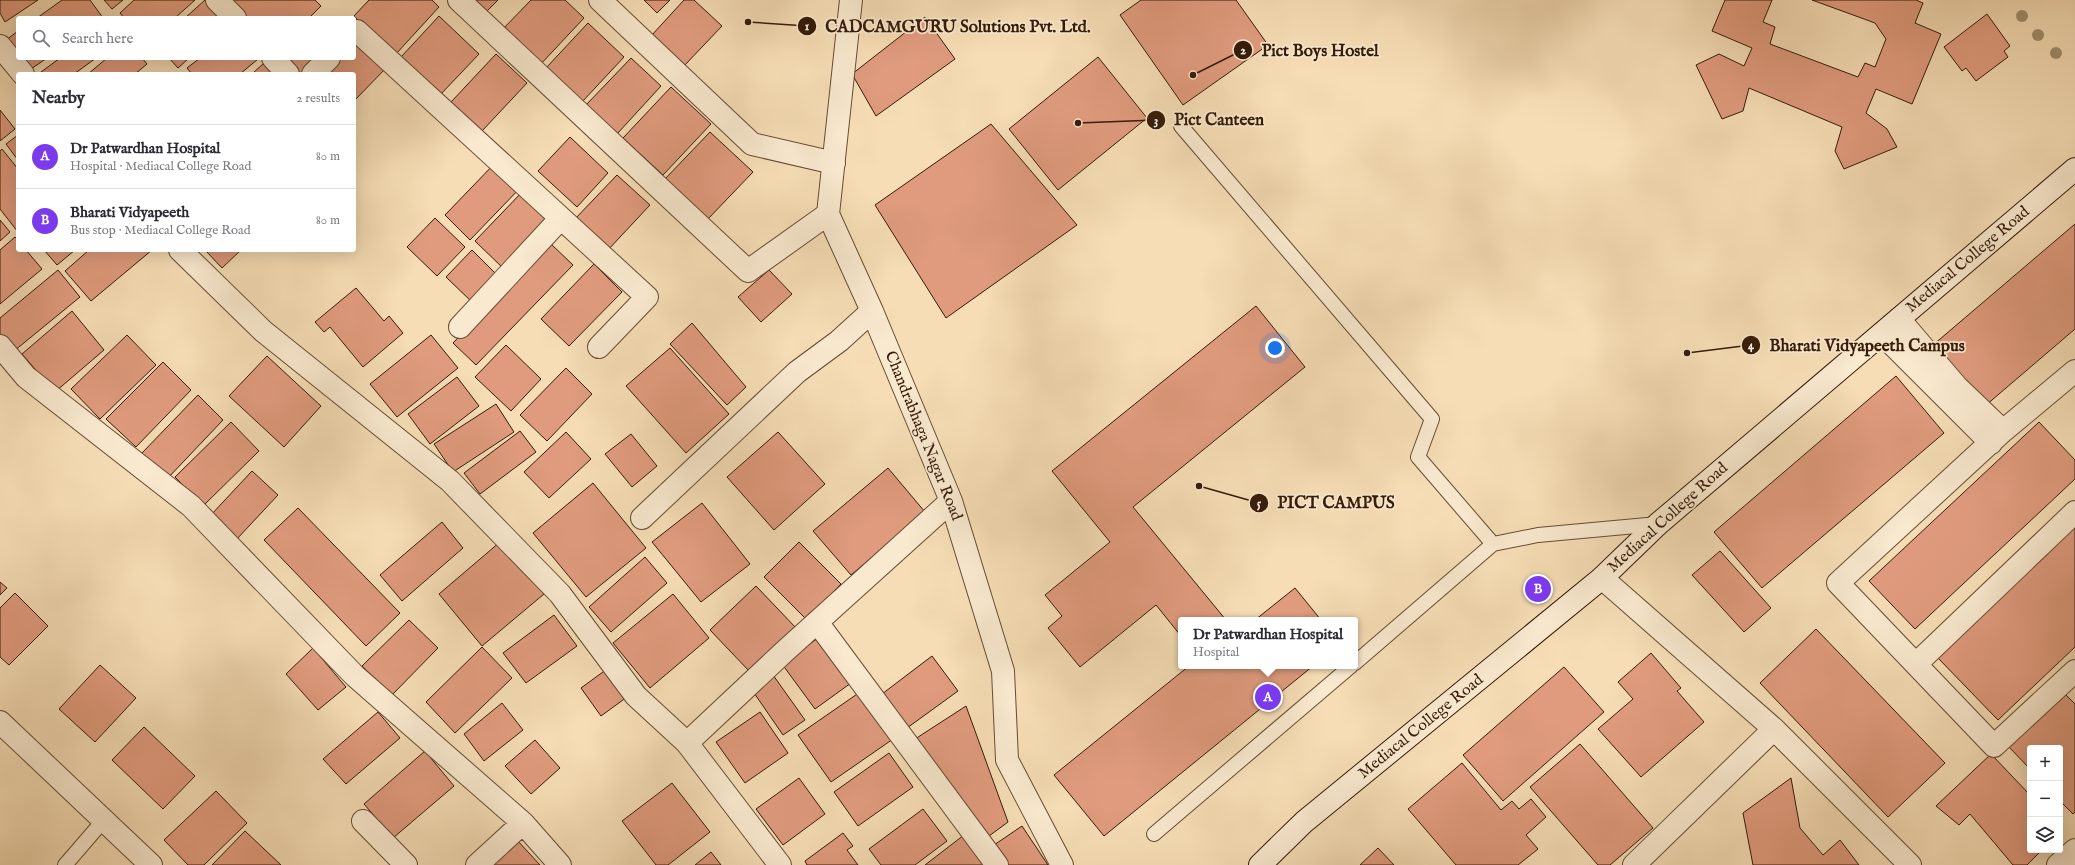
<!DOCTYPE html>
<meta charset="utf-8">
<style>
body{margin:0;font-family:"IM FELL English",serif;background:#f7f7f7;color:#2b2b33}
.controls{position:absolute;right:12px;bottom:12px;display:grid;overflow:hidden;border-radius:4px;box-shadow:0 4px 16px #0002}
.controls button{width:36px;height:36px;display:grid;place-items:center;padding:0;border:0;border-bottom:1px solid #e1e1e2;background:#fff;color:#2b2b33;font:20px sans-serif}
.you{position:absolute;left:1275px;top:348px;width:14px;height:14px;margin:-10px;border:3px solid #fff;border-radius:50%;background:#1a73e8;box-shadow:0 0 0 6px #1a73e833}
.badge{display:grid;place-items:center;width:26px;height:26px;border-radius:50%;background:#7c3aed;color:#fff;font-size:13px;font-weight:700}
.pin{position:absolute;translate:-50% -50%;border:2px solid #fff;box-shadow:0 1px 4px #0006}
.popup{position:absolute;left:1178px;top:617px;width:180px;height:52px;box-sizing:border-box;display:grid;place-content:center;border-radius:4px;background:#fff;filter:drop-shadow(0 1px 3px #0005);font-size:13px;white-space:nowrap;color:#7c7c81}
.popup b{font-size:15px;color:#2b2b33}
.popup::after{content:'';position:absolute;left:50%;top:100%;margin-left:-8px;border:8px solid transparent;border-top-color:#fff}
.list{margin:0;padding:0;list-style:none}
h2{display:flex;justify-content:space-between;align-items:center;height:52px;margin:0;padding:0 16px;font-size:17px}
h2 small{font-size:13px;font-weight:400;color:#7c7c81}
.list li{display:grid;grid-template-columns:26px 1fr auto;gap:12px;align-items:center;box-sizing:border-box;height:64px;padding:0 16px;border-top:1px solid #e1e1e2}
.list b{display:block;font-size:15px;white-space:nowrap}
.list p{margin:0;font-size:13px;white-space:nowrap;color:#7c7c81}
.list em{font-size:13px;font-style:normal;color:#7c7c81}
.icon{flex:none;width:22px;height:22px;fill:none;stroke:currentColor;stroke-width:2;stroke-linecap:round;stroke-linejoin:round}
.map{position:relative;flex:none;width:2075px;height:865px;overflow:hidden}
.search{position:absolute;background:#fff;box-shadow:0 4px 16px #0002;left:16px;top:16px;width:340px;height:44px;display:flex;align-items:center;gap:10px;box-sizing:border-box;padding:0 14px;border-radius:4px;color:#7c7c81;font-size:15px}
.panel{position:absolute;background:#fff;box-shadow:0 4px 16px #0002;left:16px;top:72px;width:340px;height:180px;border-radius:4px}
.map>svg:first-child{display:block}
</style>
<div class="map">
<svg width="2075" height="865" viewBox="0 0 2075 865">
<rect width="100%" height="100%" fill="#f6ddb5"/>
<filter id="stains"><feTurbulence type="fractalNoise" baseFrequency=".005" numOctaves="4"/><feColorMatrix values="0 0 0 0 .2 0 0 0 0 .09 0 0 0 0 .02 0 0 0 .5 -.17"/></filter>
<radialGradient id="worn" r=".72"><stop offset=".6" stop-color="#630" stop-opacity="0"/><stop offset="1" stop-color="#630" stop-opacity=".3"/></radialGradient>
<path fill="#e09b7e" stroke="#351b08" d="M0,0H38L5,22L0,13Z
M62,0H90L103,18H37Z
M104,0H123L112,9Z
M134,0H195L175,18H124L120,13Z
M205,0H208L224,18H185Z
M227,0H315L321,6L309,18H243Z
M369,0H432L439,7L395,55L354,16Z
M467,0H498L483,15Z
M531,0H565L584,18L539,66L501,31Z
M644,0H670L657,13Z
M684,0H694L722,26L684,66L651,36Z
M1141,0H1236L1268,45L1183,105L1120,15Z
M1725,0H1772L1763,22L1775,27L1770,44L1858,77L1865,63L1875,67L1886,39L1875,23L1812,0H1916L1923,3L1915,23L1941,34L1912,104L1876,89L1866,113L1887,129L1897,147L1844,169L1835,151L1842,127L1749,88L1743,111L1722,119L1696,65L1719,54L1744,66L1752,48L1712,31Z
M1987,14L2010,46L2004,51L2008,57L1976,81L1966,68L1962,71L1944,47Z
M439,16L479,54L441,94L401,57Z
M925,17L955,59L876,116L852,74Z
M588,23L624,57L582,102L546,68Z
M18,31V57L6,40Z
M357,41L386,68L354,101V74H327L342,58H354V45Z
M496,54L527,83L482,131L451,102Z
M1098,57L1147,118L1058,190L1009,129Z
M19,58H47L28,71Z
M60,58H96L74,74H43L41,72Z
M107,58H142L147,64L135,74H88Z
M169,58H189L178,68Z
M200,58H257L258,59L240,74H192L187,68Z
M282,58H320L305,74H299Z
M631,58L661,86L617,134L586,105Z
M265,62L277,74H252Z
M671,87L711,124L663,175L623,138Z
M0,110L15,129L0,141Z
M991,124L1077,225L946,318L875,205Z
M710,132L753,172L707,220L664,180Z
M18,135V160L6,144Z
M570,137L608,173L577,207L538,171Z
M2,149L18,169V232L0,209V151Z
M497,161L523,185L470,240L445,215Z
M617,175L650,205L607,251L573,221Z
M524,190L554,219L505,270L475,241Z
M435,218L465,247L437,276L407,247Z
M0,220L10,232L0,241Z
M2075,224V329L1985,406L1933,345Z
M15,237L18,240V250H26L42,269L0,304V250Z
M550,243L573,265L476,365L453,343Z
M44,250H75L57,265Z
M89,250H152L91,301L65,271Z
M205,250H241L222,268Z
M472,250L500,278L474,304L446,277Z
M594,264L622,292L569,346L541,319Z
M58,270L80,297L14,351L0,334V318Z
M769,270L792,294L761,322L738,297Z
M356,288L384,321L389,316L403,333L363,367L330,327L324,332L315,322Z
M1256,306L1305,367L1133,507L1226,620H1181V636L1156,605L1080,667L1048,628L1062,616L1045,595L1110,542L1052,471Z
M72,311L104,350L55,392L22,354Z
M692,323L746,387L727,405L670,344Z
M127,335L156,365L100,419L71,389Z
M431,335L458,368L397,417L370,384Z
M506,345L541,379L511,411L475,377Z
M670,348L729,414L686,453L626,386Z
M267,356L321,406L284,447L229,396Z
M163,362L191,390L136,447L106,419Z
M566,368L592,394L547,441L520,415Z
M1896,376L1944,433L1762,588L1714,532Z
M457,377L479,406L430,444L408,414Z
M198,395L223,420L167,479L141,454Z
M496,404L514,432L453,472L434,444Z
M231,422L259,451L203,506L175,477Z
M2039,422L2075,460V479L1915,629L1869,581Z
M520,431L536,452L480,494L464,473Z
M566,432L591,459L549,498L524,472Z
M778,432L825,484L774,530L727,477Z
M631,434L657,466L632,487L605,454Z
M888,468L925,512L851,575L813,531Z
M252,471L278,495L236,540L210,516Z
M593,483L646,548L586,597L533,533Z
M702,503L750,564L701,602L652,542Z
M298,508L400,613L366,646L264,540Z
M442,522L463,548L402,601L380,575Z
M2075,525V647L1998,720L1937,657Z
M500,542L544,594L482,646L439,594Z
M799,542L841,584L806,619L764,577Z
M1720,551L1771,608L1744,632L1692,575Z
M645,557L667,583L611,632L589,607Z
M0,582L7,588L0,595Z
M756,586L797,629L750,672L710,630Z
M1295,588L1321,620H1255Z
M15,593L48,626L9,665L0,657V608Z
M673,594L709,638L650,688L613,643Z
M554,615L577,646L526,683L503,653Z
M409,620L438,648L392,695L362,666Z
M1816,629L1945,763L1888,817L1760,683Z
M818,638L851,683L815,709L782,664Z
M482,647L512,678L455,733L426,702Z
M313,648L346,687L318,710L286,674Z
M1651,653L1681,688L1677,691L1704,722L1641,777L1598,729L1633,699L1618,682Z
M932,656L958,691L907,728L882,694Z
M100,665L136,698L95,742L59,709Z
M1189,666H1313L1104,836L1054,775Z
M1564,667L1604,712L1503,801L1463,755Z
M607,669L627,697L601,716L581,688Z
M773,675L805,720L783,735L752,690Z
M863,690L896,737L831,782L798,735Z
M2064,693L2075,704V812L2073,814L2060,801V748H2030V769L2008,746Z
M502,703L523,730L484,761L464,734Z
M966,706L1008,822L985,839L912,741Z
M378,712L400,738L346,784L323,759Z
M760,712L788,753L745,783L716,742Z
M144,727L195,776L163,809L112,760Z
M535,740L560,768L531,794L505,766Z
M1580,744L1653,828L1610,865H1598L1530,787Z
M425,751L454,786L393,838L364,804Z
M889,753L913,787L858,826L834,792Z
M1991,754L2030,795V850H2042L2027,865H2013L1970,814L1959,825L1936,806Z
M1462,763L1501,810L1512,801L1519,809L1531,799L1546,817L1526,835L1538,849L1518,865H1456L1408,809Z
M799,778L825,814L783,845L756,809Z
M1791,778L1800,828L1823,855L1840,840L1859,865H1753L1743,813Z
M672,783L710,832L668,865H656L622,821Z
M216,791L247,823L204,865H188L164,840Z
M923,809L947,841L915,865H881L869,849Z
M1022,826L1048,865H1007L994,845Z
M245,831L281,865H212Z
M843,833L853,846L847,850L858,865H807L805,861Z
M964,835L987,865H925Z
M517,840L540,865H490Z
M1378,848L1394,865H1360Z
M711,852L721,865H695Z"/>
<g fill="none" stroke-linecap="round" stroke-linejoin="round">
<defs>
<path id="lane" d="M1181,126L1432,419L1418,457L1493,544
M1355,663L1493,544L1538,535L1658,524
M1154,834L1351,666
M65,865L103,821"/>
<path id="street" d="M217,0L235,18
M459,0L748,271L828,214
M600,0L752,144L834,163
M851,0L828,214L872,311L951,501L1003,671L1007,760L1062,865
M354,34L357,31L647,297L599,347
M0,46L23,74
M273,58L288,74
M313,74L329,58
M180,250L263,331L450,481L560,594L636,696L687,743L780,865
M1899,319L1957,387L2003,431
M460,327L561,218
M1882,334L1991,443
M0,346L26,377L191,506L355,676L523,823L560,865
M2075,371L2003,431L1838,583L1994,746L2075,671
M642,518L797,372L839,341L872,311
M1602,578L1774,729L1910,865
M817,622L997,865
M1916,664L2075,512
M0,722L151,865
M687,743L785,651L951,501
M363,821L406,865
M477,865L523,823
M1634,865L1774,729
M2058,865L2075,850"/>
<path id="secondary" d="M1260,865L1304,822L1602,578L1658,524L2075,169"/>
</defs>
<use href="#lane" stroke="#654c33" stroke-width="16"/>
<use href="#street" stroke="#654c33" stroke-width="24"/>
<use href="#secondary" stroke="#351b08" stroke-width="24"/>
<use href="#lane" stroke="#f9e9cf" stroke-width="14"/>
<use href="#street" stroke="#f9e9cf" stroke-width="22"/>
<use href="#secondary" stroke="#f9e9cf" stroke-width="22"/>
</g>
<g fill="#a18e6c">
<circle cx="2022" cy="16" r="6"/>
<circle cx="2038" cy="35" r="6"/>
<circle cx="2056" cy="53" r="6"/>
</g>
<g text-anchor="middle" dominant-baseline="central" stroke-width="3.5" stroke-linejoin="round" paint-order="stroke">
<g font-size="16" fill="#351b08" stroke="#f9e9cf">
<text transform="translate(1968 260) rotate(-40)">Mediacal College Road</text>
<text transform="translate(923 436) rotate(68)">Chandrabhaga Nagar Road</text>
<text transform="translate(1668 518) rotate(-42)">Mediacal College Road</text>
<text transform="translate(1421 727) rotate(-39)">Mediacal College Road</text>
</g>
</g>
<path fill="none" stroke="#351b08" stroke-width="1.5" d="M748 22L807 26M1193 75L1243 50M1078 123L1156 120M1687 353L1751 345M1199 486L1259 503"/>
<g fill="#351b08" stroke="#f9e9cf" stroke-width="1.5">
<circle cx="748" cy="22" r="4"/>
<circle cx="1193" cy="75" r="4"/>
<circle cx="1078" cy="123" r="4"/>
<circle cx="1687" cy="353" r="4"/>
<circle cx="1199" cy="486" r="4"/>
<circle cx="807" cy="26" r="10"/>
<circle cx="1243" cy="50" r="10"/>
<circle cx="1156" cy="120" r="10"/>
<circle cx="1751" cy="345" r="10"/>
<circle cx="1259" cy="503" r="10"/>
</g>
<g font-size="12" text-anchor="middle" font-weight="bold" fill="#fff">
<text x="807" y="30">1</text>
<text x="1243" y="54">2</text>
<text x="1156" y="124">3</text>
<text x="1751" y="349">4</text>
<text x="1259" y="507">5</text>
</g>
<g font-size="17" text-anchor="middle" font-weight="bold" fill="#351b08" stroke="#f9e9cf" stroke-width="3.5" stroke-linejoin="round" paint-order="stroke">
<text x="958" y="32">CADCAMGURU Solutions Pvt. Ltd.</text>
<text x="1320" y="56">Pict Boys Hostel</text>
<text x="1219" y="125">Pict Canteen</text>
<text x="1867" y="351">Bharati Vidyapeeth Campus</text>
<text x="1336" y="508">PICT CAMPUS</text>
</g>
<rect width="100%" height="100%" filter="url(#stains)"/>
<rect width="100%" height="100%" fill="url(#worn)"/>
</svg>
<div class="controls">
<button>+</button>
<button>−</button>
<button><svg class="icon" aria-label="layers" viewBox="0 0 24 24"><path d="M12 4l9 5-9 5-9-5zM3 14l9 5 9-5"/></svg></button>
</div>
<div class="you"></div>
<div class="pin badge" style="left:1268px;top:697px">A</div>
<div class="popup"><b>Dr Patwardhan Hospital</b>Hospital</div>
<div class="pin badge" style="left:1538px;top:589px">B</div>
<div class="search"><svg class="icon" aria-label="search" viewBox="0 0 24 24"><circle cx="10" cy="10" r="6"/><path d="M15 15l6 6"/></svg>Search here</div>
<section class="panel">
<h2>Nearby<small>2 results</small></h2>
<ul class="list">
<li><span class="badge">A</span><div><b>Dr Patwardhan Hospital</b><p>Hospital · Mediacal College Road</p></div><em>80 m</em></li>
<li><span class="badge">B</span><div><b>Bharati Vidyapeeth</b><p>Bus stop · Mediacal College Road</p></div><em>80 m</em></li>
</ul>
</section>
</div>
